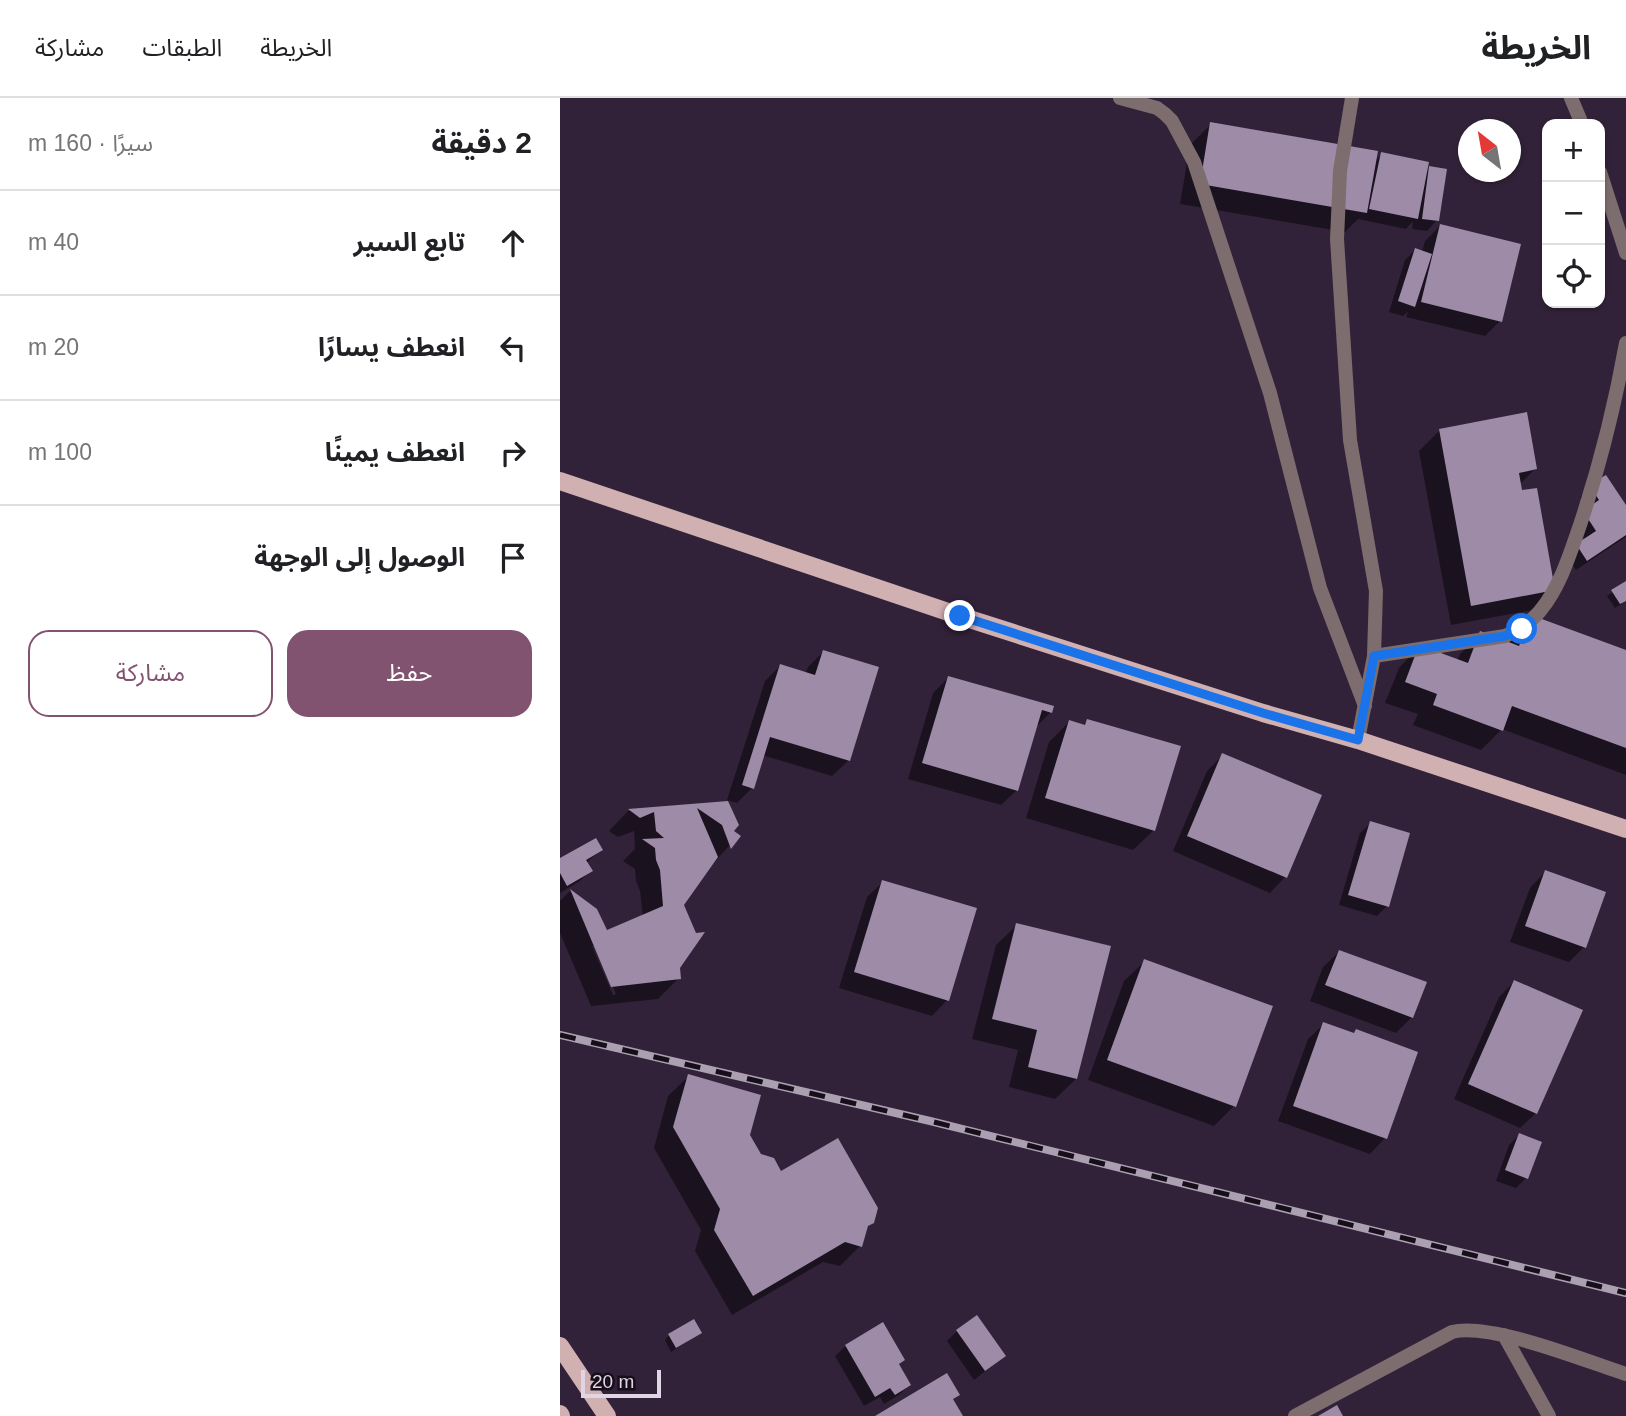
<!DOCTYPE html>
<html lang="ar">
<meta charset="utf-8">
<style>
body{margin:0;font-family:Arial,"Noto Sans Arabic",sans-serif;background:#f2f2f2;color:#202124;direction:rtl}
.controls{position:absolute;right:21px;top:21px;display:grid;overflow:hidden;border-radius:14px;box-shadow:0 2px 5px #0004}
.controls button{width:63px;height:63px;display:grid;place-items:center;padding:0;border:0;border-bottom:2px solid #e0e0e0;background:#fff;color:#202124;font:35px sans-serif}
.compass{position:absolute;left:898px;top:21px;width:63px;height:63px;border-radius:50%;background:#fff;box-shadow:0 2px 5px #0004;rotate:329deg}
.scale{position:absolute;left:21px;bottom:18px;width:80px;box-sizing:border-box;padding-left:7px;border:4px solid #dfd5e4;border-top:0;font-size:19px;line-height:24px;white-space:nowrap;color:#dfd5e4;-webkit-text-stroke:5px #160f19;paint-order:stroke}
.stop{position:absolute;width:21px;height:21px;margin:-16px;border:5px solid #1a73e8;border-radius:50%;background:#fff}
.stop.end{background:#1a73e8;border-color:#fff;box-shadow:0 2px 7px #0008}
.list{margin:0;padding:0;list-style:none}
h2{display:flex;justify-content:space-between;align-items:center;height:91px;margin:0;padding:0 28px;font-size:30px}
h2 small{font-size:23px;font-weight:400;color:#757577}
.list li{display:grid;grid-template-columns:46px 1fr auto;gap:21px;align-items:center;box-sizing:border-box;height:105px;padding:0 28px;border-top:2px solid #e0e0e0}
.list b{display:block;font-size:26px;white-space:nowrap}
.list em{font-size:23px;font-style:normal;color:#757577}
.actions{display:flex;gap:14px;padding:21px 28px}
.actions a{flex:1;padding:16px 0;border:2px solid #815370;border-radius:21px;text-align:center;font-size:24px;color:#815370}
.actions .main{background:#815370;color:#fff}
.icon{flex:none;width:38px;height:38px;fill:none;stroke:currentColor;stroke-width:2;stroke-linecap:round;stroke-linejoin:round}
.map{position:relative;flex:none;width:1066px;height:1318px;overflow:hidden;direction:ltr}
header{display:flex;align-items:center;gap:42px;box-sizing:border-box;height:98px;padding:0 35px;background:#fff;border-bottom:2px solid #e0e0e0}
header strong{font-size:33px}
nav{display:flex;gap:38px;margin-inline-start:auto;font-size:24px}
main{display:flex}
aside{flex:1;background:#fff}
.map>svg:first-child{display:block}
</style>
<header>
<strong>الخريطة</strong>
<nav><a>الخريطة</a><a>الطبقات</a><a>مشاركة</a></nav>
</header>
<main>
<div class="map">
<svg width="1066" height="1318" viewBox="0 0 1066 1318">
<rect width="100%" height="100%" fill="#322239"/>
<path fill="#0007" fill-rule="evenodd" d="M651,26L814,64L822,56L885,72L877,122L867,133L852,131L853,123L846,131L798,121L785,134L620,106L630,47Z
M880,128L940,223L925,238L846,219L848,214L843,218L829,214L845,162L855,152L862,154L865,143Z
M880,332L975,371L959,387L994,492L973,512L891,527L859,353Z
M1030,389L1066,410V439L1016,472L1007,458L1025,442L1014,425L1029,412L1020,399Z
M1066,485V503L1055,510L1047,498Z
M972,519L1066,554V677L942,631L921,652L853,627L858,616L825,605L839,570L859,549L897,563L900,556L921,535L949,546L951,539Z
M263,554L317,570L288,663L272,678L202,657L192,690L177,705L167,702L205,583L220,568L245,576L248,569Z
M388,580L491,614L475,630L457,692L441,707L348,681L373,595Z
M528,623L594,732L573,752L466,720L489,644L509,624L523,628Z
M663,657L725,779L710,795L613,753L647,673Z
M166,705L172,734L178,738L150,769L122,807L119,880L98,901L31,908L0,835V803L10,793L36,812L46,834L83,819L80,793L76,783L75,771L63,763L75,751L74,733L58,739L49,733L68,713ZM32,848H36L56,896L53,897Z
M811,725L827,808L817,818L779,807L800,735Z
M41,752L26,765L30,773L20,783L0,795V762Z
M985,774L1024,849L1009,864L950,844L970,790Z
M323,784L387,902L372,918L279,890L307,799Z
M457,827L516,981L495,1001L449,989L458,952L412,941L436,847Z
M779,854L852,919L836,935L750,903L763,869Z
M585,863L674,1008L654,1028L528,982L564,883Z
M954,884L976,1015L960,1030L894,1001L939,899Z
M764,926L825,1040L810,1056L718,1023L748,941Z
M129,978L188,1037L199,1057L221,1076L313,1124L305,1131L300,1148L280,1168L263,1164L172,1217L135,1153L141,1132L94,1050L108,998Z
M959,1037L966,1080L956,1090L936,1083L949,1047Z
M323,1227L343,1262L338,1267L349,1287L339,1297L324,1306L320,1299L304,1308L275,1258L286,1248Z
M397,1233L444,1258L414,1282L387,1243Z
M140,1235L111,1254L105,1242L109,1237Z"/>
<path fill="#9e8ba7" d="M650,24L818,53L807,115L640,86Z
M821,54L869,64L858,121L809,111Z
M869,68L887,71L879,123L862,121Z
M880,126L961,146L942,224L861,204Z
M855,150L872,156L855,209L838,203Z
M967,314L977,371L959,375L962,392L977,390L995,492L911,508L879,331Z
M1046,377L1066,407V437L1027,463L1016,446L1036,433L1023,413L1039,402L1029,387Z
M1066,483V503L1060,506L1051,492Z
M971,517L1066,552V650L952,608L943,633L873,607L877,596L845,584L859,547L908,565L920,533L959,548Z
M263,552L319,569L290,663L210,639L194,691L182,687L220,566L255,577Z
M388,578L494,608L492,615L482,612L458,693L362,665Z
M527,621L621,648L595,733L485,700L509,622L525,627Z
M662,655L762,697L727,780L627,738Z
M168,703L179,727L174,733L181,738L171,751L162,727L137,710L158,759L124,807L136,835L145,834L120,870L121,881L51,889L10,791L37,811L47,832L103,808L100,772L96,762L95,750L82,741L104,740L96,733L94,714L80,720L68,711Z
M810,723L850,735L829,809L788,797Z
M36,740L43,752L26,762L33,773L7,788L0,775V760Z
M985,772L1046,794L1026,850L965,828Z
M322,782L417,810L389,903L294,874Z
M456,825L551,848L517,981L468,969L477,932L432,921Z
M779,852L867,884L853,920L765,887Z
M584,861L713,908L676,1009L547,962Z
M954,882L1023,912L977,1016L908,986Z
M763,924L794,935L796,931L858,954L827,1041L733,1008Z
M128,976L201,997L190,1037L201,1056L214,1060L221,1073L278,1040L318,1110L314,1125L308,1128L302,1149L285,1144L193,1198L154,1132L160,1111L113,1029Z
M959,1035L982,1044L968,1081L945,1072Z
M417,1217L446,1258L425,1273L396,1232Z
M134,1221L142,1235L116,1250L108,1236Z
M323,1224L345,1262L339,1266L351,1287L335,1297L330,1290L315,1299L285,1247Z
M387,1275L400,1297L393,1301L403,1318H315Z
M777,1307L783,1318H758Z"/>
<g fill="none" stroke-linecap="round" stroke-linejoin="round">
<path stroke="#7d6d6e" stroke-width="14" d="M560,0L597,10L605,16L612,23L634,64L710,295L760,490L805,608
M792,0L780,73L777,141L790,342L816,493L814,558L798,642
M1011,0L1022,26
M1040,74L1066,155
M814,558L945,538C959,532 970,525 980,513C1000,489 1010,456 1020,427C1040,367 1055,307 1066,245
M944,1237L989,1318
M735,1318L892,1234C930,1224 1025,1263 1066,1276"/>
<path stroke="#d1b0b2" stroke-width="18" d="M0,383L400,518L703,615L798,642L1066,731
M0,1248L47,1318
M0,1316L1,1318"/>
<defs>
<path id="rail" d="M0,937L370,1023L1066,1195"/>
</defs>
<use href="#rail" stroke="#aba0b1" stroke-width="8"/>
<use href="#rail" stroke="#160f19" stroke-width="5" stroke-dasharray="16" stroke-linecap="butt"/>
</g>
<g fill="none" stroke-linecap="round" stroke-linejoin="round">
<path stroke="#1a73e8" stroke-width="9" d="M400,518L703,615L798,642L814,558L945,538L962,531"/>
</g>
</svg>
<div class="controls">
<button>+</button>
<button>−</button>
<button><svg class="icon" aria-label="locate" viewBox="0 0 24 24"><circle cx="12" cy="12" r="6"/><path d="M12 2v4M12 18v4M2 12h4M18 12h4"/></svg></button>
</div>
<svg class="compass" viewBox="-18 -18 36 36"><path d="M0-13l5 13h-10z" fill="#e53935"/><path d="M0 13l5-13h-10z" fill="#757577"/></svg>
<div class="scale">20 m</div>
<div class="stop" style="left:962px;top:531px"></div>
<div class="stop end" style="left:400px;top:518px"></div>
</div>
<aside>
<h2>2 دقيقة<small>سيرًا · 160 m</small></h2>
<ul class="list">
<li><svg class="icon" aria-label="ahead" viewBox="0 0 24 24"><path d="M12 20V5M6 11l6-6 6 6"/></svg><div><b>تابع السير</b></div><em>40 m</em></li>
<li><svg class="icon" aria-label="left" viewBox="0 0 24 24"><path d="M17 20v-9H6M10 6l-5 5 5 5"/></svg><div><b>انعطف يسارًا</b></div><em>20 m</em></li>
<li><svg class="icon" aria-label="right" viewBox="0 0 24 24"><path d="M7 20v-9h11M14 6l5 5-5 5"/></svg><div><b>انعطف يمينًا</b></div><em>100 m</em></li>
<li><svg class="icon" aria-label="arrive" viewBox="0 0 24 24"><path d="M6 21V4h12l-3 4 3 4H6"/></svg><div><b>الوصول إلى الوجهة</b></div></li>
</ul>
<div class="actions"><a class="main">حفظ</a><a>مشاركة</a></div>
</aside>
</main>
